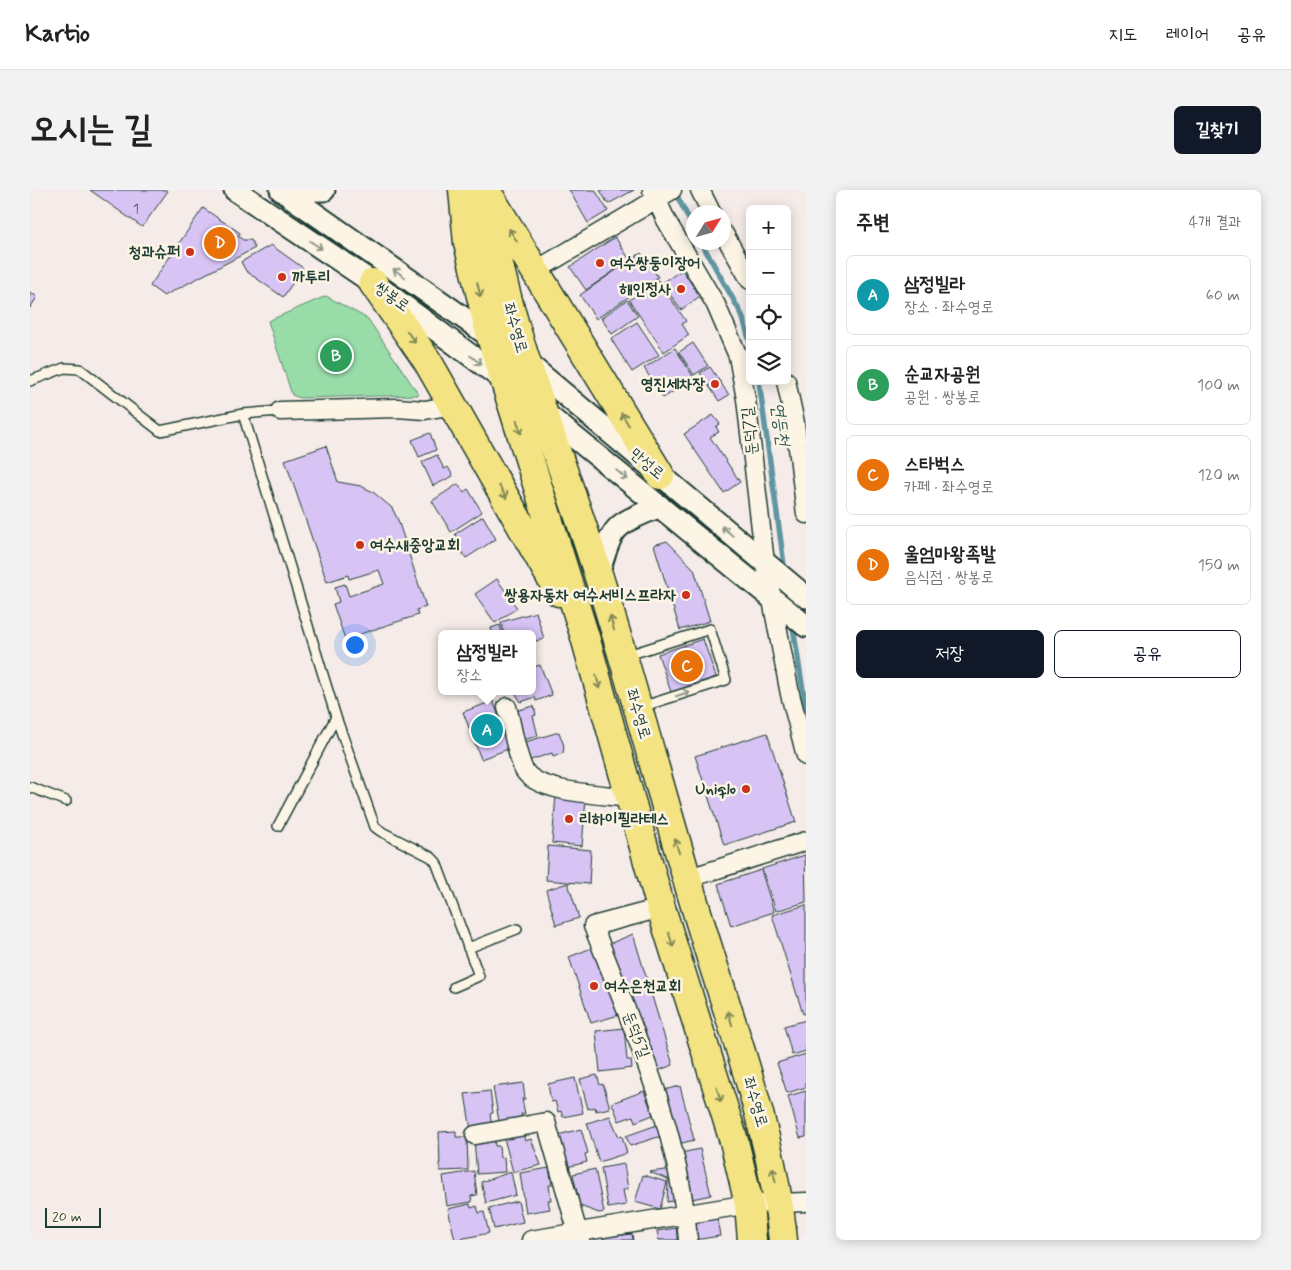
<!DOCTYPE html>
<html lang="ko">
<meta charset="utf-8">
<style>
body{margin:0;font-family:Mynerve,"Poor Story",sans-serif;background:#f2f2f2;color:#222}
.controls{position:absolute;right:15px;top:15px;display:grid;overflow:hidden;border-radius:8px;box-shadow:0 2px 12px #0003}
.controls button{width:45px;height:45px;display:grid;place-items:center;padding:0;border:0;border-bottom:1px solid #e0e0e0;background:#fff;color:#222;font:25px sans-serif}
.compass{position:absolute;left:656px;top:15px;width:45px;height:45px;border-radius:50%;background:#fff;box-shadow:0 2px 12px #0003;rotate:53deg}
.scale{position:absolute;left:15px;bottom:12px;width:56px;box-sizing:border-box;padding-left:5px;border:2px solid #1f3d34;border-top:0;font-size:14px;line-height:18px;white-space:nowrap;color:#1f3d34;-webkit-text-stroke:4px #fcf5e5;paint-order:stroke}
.you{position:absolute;left:324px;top:454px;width:18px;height:18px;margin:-12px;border:4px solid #fff;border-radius:50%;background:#1a73e8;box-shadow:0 0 0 8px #1a73e833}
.badge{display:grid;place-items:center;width:32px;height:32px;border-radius:50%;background:#111827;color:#fff;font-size:16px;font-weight:700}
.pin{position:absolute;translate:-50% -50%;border:2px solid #fff;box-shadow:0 1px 5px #0006}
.popup{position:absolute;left:408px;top:440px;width:98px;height:65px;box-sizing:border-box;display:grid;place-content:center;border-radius:8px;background:#fff;filter:drop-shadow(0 1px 4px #0005);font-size:16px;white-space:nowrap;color:#767676}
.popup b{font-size:19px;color:#222}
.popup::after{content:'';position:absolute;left:50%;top:100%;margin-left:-10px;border:10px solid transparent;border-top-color:#fff}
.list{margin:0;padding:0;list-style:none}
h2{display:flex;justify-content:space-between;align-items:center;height:65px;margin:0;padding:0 20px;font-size:21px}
h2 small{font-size:16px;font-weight:400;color:#767676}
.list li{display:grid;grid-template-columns:32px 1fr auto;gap:15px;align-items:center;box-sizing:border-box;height:80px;margin:0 10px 10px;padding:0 10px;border:1px solid #e0e0e0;border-radius:8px}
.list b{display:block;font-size:19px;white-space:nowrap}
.list p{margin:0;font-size:16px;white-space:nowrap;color:#767676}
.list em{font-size:16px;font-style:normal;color:#767676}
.actions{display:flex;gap:10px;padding:15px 20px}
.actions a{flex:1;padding:11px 0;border:1px solid #111827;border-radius:8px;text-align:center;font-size:18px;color:#111827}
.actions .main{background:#111827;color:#fff}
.icon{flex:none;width:28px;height:28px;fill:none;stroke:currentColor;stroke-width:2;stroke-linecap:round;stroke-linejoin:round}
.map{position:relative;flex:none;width:776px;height:1050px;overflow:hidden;border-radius:8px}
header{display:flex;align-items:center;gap:30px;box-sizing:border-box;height:70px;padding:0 25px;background:#fff;border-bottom:1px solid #e0e0e0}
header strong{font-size:24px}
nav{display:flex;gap:28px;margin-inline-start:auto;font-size:18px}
.intro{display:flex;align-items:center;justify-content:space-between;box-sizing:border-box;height:120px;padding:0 30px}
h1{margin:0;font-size:35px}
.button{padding:12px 22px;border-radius:8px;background:#111827;color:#fff;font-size:18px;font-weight:700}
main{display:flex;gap:30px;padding:0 30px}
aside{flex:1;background:#fff;border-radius:8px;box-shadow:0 2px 12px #0003}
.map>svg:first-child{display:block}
</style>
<header>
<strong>Kartio</strong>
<nav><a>지도</a><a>레이어</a><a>공유</a></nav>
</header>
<div class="intro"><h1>오시는 길</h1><a class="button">길찾기</a></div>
<main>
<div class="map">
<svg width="776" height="1050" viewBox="0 0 776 1050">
<rect width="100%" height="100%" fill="#f5ebe8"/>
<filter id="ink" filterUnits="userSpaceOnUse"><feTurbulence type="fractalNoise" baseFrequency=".02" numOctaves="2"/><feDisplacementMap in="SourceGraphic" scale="10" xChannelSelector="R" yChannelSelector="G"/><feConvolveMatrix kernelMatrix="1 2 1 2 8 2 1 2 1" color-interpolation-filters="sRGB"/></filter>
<g filter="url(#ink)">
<path fill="#98dca8" stroke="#5c8c6e" d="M296,106L338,129L389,205L270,208L262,205L238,131Z"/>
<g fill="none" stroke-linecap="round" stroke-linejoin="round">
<path stroke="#5f96a1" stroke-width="5.5" d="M644,0L664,39
M671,52L712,125L720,152
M729,191L755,382
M762,431L776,519"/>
</g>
<path fill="#d7c4f5" stroke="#1f3d34" d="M60,0H137L138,1L112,37Z
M539,0H565L578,21L558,33Z
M570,0H604L578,14Z
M173,18L210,43L208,46L213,50H221L225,58L134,106L120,96Z
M585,47L600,70L556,100L540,77Z
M241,55L273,78L253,107L216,81L211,72Z
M611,63L628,87L566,129L550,105Z
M652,80L670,106L651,120L632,93Z
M628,90L656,131L652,134L659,145L634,162L599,110Z
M0,102L7,107L0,118Z
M597,110L608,126L582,144L571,128Z
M607,132L629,165L602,182L581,149Z
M663,153L678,176L664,185L649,162Z
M645,158L664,188L633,208L614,178Z
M680,177L699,205L689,211L670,183Z
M683,225L690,234L686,237L689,242L680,247L710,292L694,303L654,244Z
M400,243L406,260L389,267L382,250Z
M296,256L308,292L331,296L343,302L362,318L368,330L396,417L386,420L388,425L315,449L303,414L309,412L305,397L315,394L319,406L354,394L349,380L319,389L318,385L297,392L255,270Z
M407,265L414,279L418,277L423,286L403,296L392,272Z
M428,294L434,302L438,299L452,322L421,342L402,311Z
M453,326L466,349L436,368L429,358L432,356L425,344Z
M637,351L664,379L680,431L650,440L624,355Z
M467,389L487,418L465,433L445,404Z
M506,422L514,449L502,452V444H474L471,432Z
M470,435L472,444H463L461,438Z
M673,449L686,487L641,502L628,464Z
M502,475L504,477L510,475L522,505L506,511L505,507L491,512L484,501H502Z
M463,511L481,558L451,569L433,522Z
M504,516L506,525L503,526L508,546L493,550L485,521Z
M529,542L534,556L533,563L523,567L522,563L498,571L492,553Z
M737,543L766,632L694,655L665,566Z
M526,605L556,608L552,656L522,653Z
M518,656L561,660L559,694L516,690Z
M775,665L776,712L746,721L732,679Z
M731,680L744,722L701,736L688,694Z
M538,693L549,728L526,735L516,700Z
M776,715V823L773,824L742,725Z
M603,744L643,875L627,881L579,754Z
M564,757L589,825L561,833L539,767Z
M776,830V861L762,865L754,836Z
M594,838L597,870H601L602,878L570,882L566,841Z
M776,864V897L757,903L747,873Z
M567,885L570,895L573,894L580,918L566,921L565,917L558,919L550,889Z
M545,888L553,923L533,927L531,921L528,922L525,911L521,912L518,894Z
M493,893L495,909H492L495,924H491L493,933L470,937L463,897Z
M650,896L664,950L648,954L634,900Z
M460,901L463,923L460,924L462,937L441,940L435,904Z
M614,901L623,925L605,932L603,926L589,931L582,913Z
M776,901V947L770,948L758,906Z
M580,926L589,947L592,946L597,963L569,972L557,933Z
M627,935L631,946L600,956L596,946Z
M551,939L558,963L555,964L557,972L537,977L528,945Z
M426,941V947H437L438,980L410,981L409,942Z
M493,943L495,951L501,949L511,975L483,982L474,948Z
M464,948L465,956H469L470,968L474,967L475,982L447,984L444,950Z
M670,959L681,1005L662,1009L651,963Z
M594,974L598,999L593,1000L596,1015L578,1018L571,978Z
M519,978L522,995H519L521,1010H518L520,1019L496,1023L490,983Z
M565,979L574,1022L569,1023L550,1016L543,984Z
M644,979L649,1010L637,1012L638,989L619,982Z
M444,981L447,1005L441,1006L442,1012L417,1016L413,986Z
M481,982L486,1005L456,1013L451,992Z
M613,985L637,992L630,1019L605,1012Z
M488,1011L493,1032L464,1039L459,1018Z
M440,1014L441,1018L447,1016L449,1023L454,1022L459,1043L425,1050L418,1019Z
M687,1028L690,1046L664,1050L661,1032Z
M646,1038L648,1050H629L627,1041Z
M602,1044L603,1050H573L574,1047Z"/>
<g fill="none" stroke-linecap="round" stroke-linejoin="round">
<defs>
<path id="service" d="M0,191L34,178L50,179L130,241L213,224L250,221
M213,224L306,527L248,636
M595,466L680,439L696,490L611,517
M306,527L345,637L352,642L401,667L406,672L449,786L424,797
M0,597L36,611
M438,758L487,739"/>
<path id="minor" d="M622,0L636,30L686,115L708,166L716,209L735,373L760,504L776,566
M670,0L681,22
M694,44L720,90
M505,81L642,0
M756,191L765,233L776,324
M250,221L367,218L395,220L423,215
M477,517C482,535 486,564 494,580C508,604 575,604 600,608
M656,689L776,651
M631,718L563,736C603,838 649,939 658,1050
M445,945L516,932L550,1050
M501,1050L719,1014L776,1012"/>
<path id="tertiary" d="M205,0L343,93L479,194
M251,0L468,152
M253,1L294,0
M495,171L776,407
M511,220L776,436
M568,384C584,334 581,337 630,316"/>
<path id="primary" d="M433,0L438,53L461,147L555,447L631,718L704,951L719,1014L722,1050
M455,0C473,133 528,256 568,384C607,508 639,634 678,758C708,854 743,949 753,1050
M460,7L630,285
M343,93L398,172L529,402"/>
</defs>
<use href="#service" stroke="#1f3d34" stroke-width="12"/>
<use href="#minor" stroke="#1f3d34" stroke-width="21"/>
<use href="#tertiary" stroke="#1f3d34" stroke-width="25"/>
<use href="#primary" stroke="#1f3d34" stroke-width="31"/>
<use href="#service" stroke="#fcf5e5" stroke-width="9"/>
<use href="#minor" stroke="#fcf5e5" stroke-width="18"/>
<use href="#tertiary" stroke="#fcf5e5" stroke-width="21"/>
<use href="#primary" stroke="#f4e382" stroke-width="28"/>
</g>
<defs><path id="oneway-shaft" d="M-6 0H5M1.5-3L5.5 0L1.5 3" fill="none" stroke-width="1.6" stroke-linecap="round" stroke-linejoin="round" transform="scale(1.25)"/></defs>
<g stroke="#7f8857">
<use href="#oneway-shaft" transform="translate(483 45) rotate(-121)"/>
<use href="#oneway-shaft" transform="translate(449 100) rotate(76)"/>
<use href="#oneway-shaft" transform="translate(381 147) rotate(56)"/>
<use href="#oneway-shaft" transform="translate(595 229) rotate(-121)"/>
<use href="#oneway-shaft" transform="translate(489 237) rotate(72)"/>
<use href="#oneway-shaft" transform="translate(473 302) rotate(61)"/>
<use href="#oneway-shaft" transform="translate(582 433) rotate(-106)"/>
<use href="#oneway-shaft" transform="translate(568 492) rotate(74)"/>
<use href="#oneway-shaft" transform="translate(647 656) rotate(-106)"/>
<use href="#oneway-shaft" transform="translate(641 750) rotate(73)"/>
<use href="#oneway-shaft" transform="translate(700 828) rotate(-107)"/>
<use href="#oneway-shaft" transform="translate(689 905) rotate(73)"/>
<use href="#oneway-shaft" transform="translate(744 985) rotate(-102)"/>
</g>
<g stroke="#8e998c">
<use href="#oneway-shaft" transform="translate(286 55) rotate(34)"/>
<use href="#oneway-shaft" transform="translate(369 83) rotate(-145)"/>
<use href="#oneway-shaft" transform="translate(446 170) rotate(37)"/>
<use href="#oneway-shaft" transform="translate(592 285) rotate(39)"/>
<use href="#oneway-shaft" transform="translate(697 341) rotate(-140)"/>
<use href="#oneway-shaft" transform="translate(653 504) rotate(-18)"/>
</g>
</g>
<g fill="#c8321e" stroke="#fcf5e5" stroke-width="2">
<circle cx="160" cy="62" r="5"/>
<circle cx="570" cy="73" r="5"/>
<circle cx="252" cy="87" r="5"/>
<circle cx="651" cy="99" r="5"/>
<circle cx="685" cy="194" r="5"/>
<circle cx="330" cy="355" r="5"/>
<circle cx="656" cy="405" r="5"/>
<circle cx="716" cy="599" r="5"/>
<circle cx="539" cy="629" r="5"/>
<circle cx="564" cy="796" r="5"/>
</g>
<g text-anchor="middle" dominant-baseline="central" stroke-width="5" stroke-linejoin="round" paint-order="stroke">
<g font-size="14" fill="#4d5f64">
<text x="106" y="19">1</text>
</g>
<g font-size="16" font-weight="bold" fill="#1f3d34" stroke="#fcf5e5" text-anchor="end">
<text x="150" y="62">청과슈퍼</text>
<text x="580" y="73" text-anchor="start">여수쌍둥이장어</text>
<text x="262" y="87" text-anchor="start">까투리</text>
<text x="641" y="99">해인정사</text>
<text x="675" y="194">영진세차장</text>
<text x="340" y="355" text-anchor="start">여수새중앙교회</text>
<text x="646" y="405">쌍용자동차 여수서비스프라자</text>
<text x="706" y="599">Uniqlo</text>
<text x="549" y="629" text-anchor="start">리하이필라테스</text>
<text x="574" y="796" text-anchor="start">여수은천교회</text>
</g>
<g font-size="16" fill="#1f3d34" stroke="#fcf5e5">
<text transform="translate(362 107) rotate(36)">쌍봉로</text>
<text transform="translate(485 138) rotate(74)">좌수영로</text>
<text transform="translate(720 241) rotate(-96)">둔덕7길</text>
<text transform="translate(617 274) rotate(40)">만성로</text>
<text transform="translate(608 524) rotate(73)">좌수영로</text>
<text transform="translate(606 845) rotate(69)">둔덕5길</text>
<text transform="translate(725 912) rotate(73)">좌수영로</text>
</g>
<g font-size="18" font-style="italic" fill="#345b58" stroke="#fcf5e5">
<text transform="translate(750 234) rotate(82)">연등천</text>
</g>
</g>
</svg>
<div class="controls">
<button>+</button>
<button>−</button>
<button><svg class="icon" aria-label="locate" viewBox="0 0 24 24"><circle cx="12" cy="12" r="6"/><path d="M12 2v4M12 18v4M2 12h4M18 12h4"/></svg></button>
<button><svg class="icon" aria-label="layers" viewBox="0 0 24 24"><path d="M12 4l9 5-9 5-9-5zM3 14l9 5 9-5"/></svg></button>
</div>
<svg class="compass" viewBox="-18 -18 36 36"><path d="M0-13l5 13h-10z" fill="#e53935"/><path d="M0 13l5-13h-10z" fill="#767676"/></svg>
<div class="scale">20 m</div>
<div class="you"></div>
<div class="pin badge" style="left:457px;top:540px;background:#0f9aa8">A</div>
<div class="popup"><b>삼정빌라</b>장소</div>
<div class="pin badge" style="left:306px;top:166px;background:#2e9e5b">B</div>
<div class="pin badge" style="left:657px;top:476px;background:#e8710a">C</div>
<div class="pin badge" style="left:190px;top:53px;background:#e8710a">D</div>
</div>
<aside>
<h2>주변<small>4개 결과</small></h2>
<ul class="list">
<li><span class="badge" style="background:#0f9aa8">A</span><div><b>삼정빌라</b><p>장소 · 좌수영로</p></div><em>60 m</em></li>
<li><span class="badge" style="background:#2e9e5b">B</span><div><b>순교자공원</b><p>공원 · 쌍봉로</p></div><em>100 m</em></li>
<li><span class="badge" style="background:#e8710a">C</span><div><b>스타벅스</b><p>카페 · 좌수영로</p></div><em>120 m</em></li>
<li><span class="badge" style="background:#e8710a">D</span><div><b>울엄마왕족발</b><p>음식점 · 쌍봉로</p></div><em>150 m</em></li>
</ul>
<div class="actions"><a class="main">저장</a><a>공유</a></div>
</aside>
</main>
